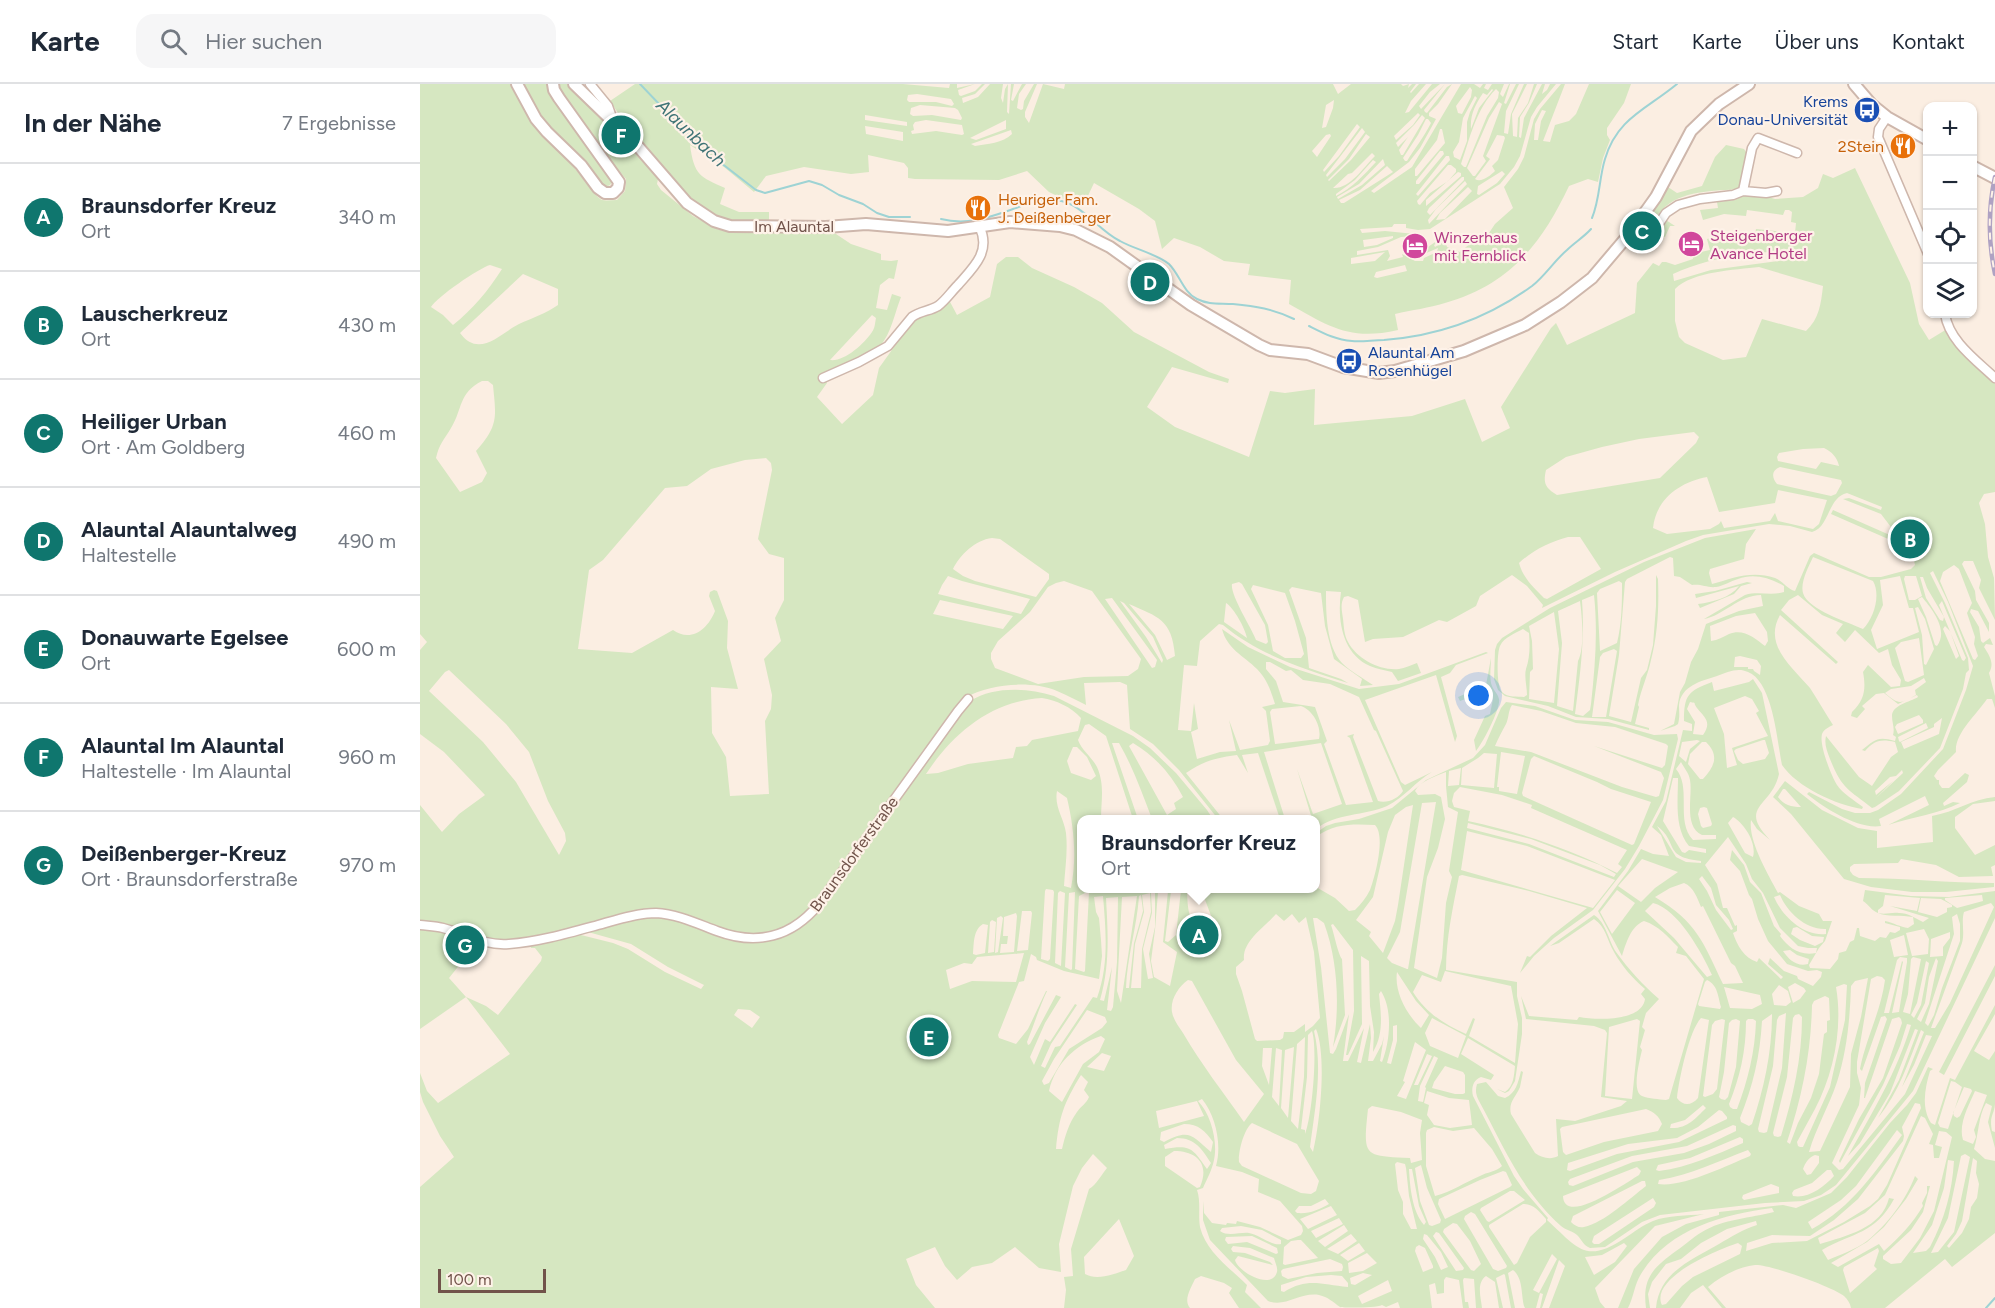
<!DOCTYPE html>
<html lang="de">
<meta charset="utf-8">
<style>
body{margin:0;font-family:Figtree,sans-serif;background:#f6f6f7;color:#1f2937}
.controls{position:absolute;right:18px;top:18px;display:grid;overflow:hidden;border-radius:12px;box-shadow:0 2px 4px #0004}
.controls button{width:54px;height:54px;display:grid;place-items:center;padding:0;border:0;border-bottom:2px solid #e0e1e3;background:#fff;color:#1f2937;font:30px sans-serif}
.scale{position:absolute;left:18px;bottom:15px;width:108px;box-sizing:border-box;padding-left:6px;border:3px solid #71534a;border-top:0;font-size:16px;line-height:21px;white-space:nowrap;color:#71534a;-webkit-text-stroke:4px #fef2e8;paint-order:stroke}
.you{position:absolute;left:1059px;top:612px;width:21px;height:21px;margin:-15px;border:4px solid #fff;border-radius:50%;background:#1a73e8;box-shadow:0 0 0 9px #1a73e833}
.badge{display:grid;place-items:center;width:39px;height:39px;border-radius:50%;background:#0f766e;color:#fff;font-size:20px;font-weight:700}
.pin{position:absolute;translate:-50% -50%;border:3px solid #fff;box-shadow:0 2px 6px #0006}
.popup{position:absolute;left:657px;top:731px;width:243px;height:78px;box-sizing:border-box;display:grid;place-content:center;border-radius:12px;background:#fff;filter:drop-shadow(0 2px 4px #0005);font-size:20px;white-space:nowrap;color:#747a83}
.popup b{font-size:22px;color:#1f2937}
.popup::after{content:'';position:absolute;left:50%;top:100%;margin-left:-12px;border:12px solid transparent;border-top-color:#fff}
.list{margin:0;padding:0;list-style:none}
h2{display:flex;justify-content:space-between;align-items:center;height:78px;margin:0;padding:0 24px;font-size:26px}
h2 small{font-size:20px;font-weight:400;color:#747a83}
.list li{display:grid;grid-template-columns:39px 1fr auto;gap:18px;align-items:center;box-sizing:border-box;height:108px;padding:0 24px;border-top:2px solid #e0e1e3}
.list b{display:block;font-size:22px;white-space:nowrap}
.list p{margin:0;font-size:20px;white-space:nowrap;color:#747a83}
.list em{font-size:20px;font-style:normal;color:#747a83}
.icon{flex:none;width:33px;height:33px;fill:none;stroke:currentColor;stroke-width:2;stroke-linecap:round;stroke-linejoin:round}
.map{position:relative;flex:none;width:1575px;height:1224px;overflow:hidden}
header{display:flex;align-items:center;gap:36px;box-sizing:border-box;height:84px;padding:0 30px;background:#fff;border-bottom:2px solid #e0e1e3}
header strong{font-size:28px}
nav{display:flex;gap:33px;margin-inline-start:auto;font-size:21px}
.search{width:420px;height:54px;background:#f6f6f7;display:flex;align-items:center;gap:15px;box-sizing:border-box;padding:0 21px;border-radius:18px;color:#747a83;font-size:22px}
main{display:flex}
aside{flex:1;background:#fff}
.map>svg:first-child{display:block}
</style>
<header>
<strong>Karte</strong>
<div class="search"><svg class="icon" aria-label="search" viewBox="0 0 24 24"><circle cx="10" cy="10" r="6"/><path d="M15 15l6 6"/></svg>Hier suchen</div>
<nav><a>Start</a><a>Karte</a><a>Über uns</a><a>Kontakt</a></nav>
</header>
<main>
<aside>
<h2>In der Nähe<small>7 Ergebnisse</small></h2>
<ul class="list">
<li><span class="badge">A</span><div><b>Braunsdorfer Kreuz</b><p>Ort</p></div><em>340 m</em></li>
<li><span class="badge">B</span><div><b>Lauscherkreuz</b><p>Ort</p></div><em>430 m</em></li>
<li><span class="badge">C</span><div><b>Heiliger Urban</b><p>Ort · Am Goldberg</p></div><em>460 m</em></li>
<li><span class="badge">D</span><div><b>Alauntal Alauntalweg</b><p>Haltestelle</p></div><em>490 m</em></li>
<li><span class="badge">E</span><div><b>Donauwarte Egelsee</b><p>Ort</p></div><em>600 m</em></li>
<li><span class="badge">F</span><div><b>Alauntal Im Alauntal</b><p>Haltestelle · Im Alauntal</p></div><em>960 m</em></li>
<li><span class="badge">G</span><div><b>Deißenberger-Kreuz</b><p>Ort · Braunsdorferstraße</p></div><em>970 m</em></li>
</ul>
</aside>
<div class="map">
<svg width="1575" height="1224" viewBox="0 0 1575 1224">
<rect width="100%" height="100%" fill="#fbeee2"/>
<path fill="#d6e7c1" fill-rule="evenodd" d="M0,0H129V8L134,17L191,94L192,98L190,101L186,103L182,100L164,78L147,75C156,84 174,112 182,116C186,117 192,116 197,116L205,107L206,95L179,64L139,5L140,0H147L227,82L238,95L237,100L241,106L273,132L297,145L312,149L413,148L431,160L461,170V176L471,177L478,176L474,195L469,194L460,201L456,224L467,226L472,210L481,213C475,228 471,250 460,262C449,273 418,284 403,290L407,299L397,313L422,340L453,311L459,284L494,235L529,216L537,231L570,213L577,180L586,173H598L612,184L654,203L682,219L714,248L789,288L809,295L808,299L752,283L727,323L755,343L829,373L850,307L865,309L895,305L894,341L992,332L1045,315L1062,358L1090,344L1081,323L1131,244L1136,239L1147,261L1215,229L1217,199L1233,179L1239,182L1242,178H1246L1255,181L1273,175L1272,170L1290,166L1287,155L1304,150L1323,151V154L1334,156L1336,145L1375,149L1376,139L1371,138L1372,128L1369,126H1365L1363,131L1327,126L1326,132L1304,130L1283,136L1280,126L1298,124L1297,118L1315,116L1323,111L1345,112L1355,115L1383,113L1398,104L1403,90L1413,94L1435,84L1490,199L1499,240L1509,256L1527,245L1575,298V408L1564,410L1559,419L1565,440L1568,473L1574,494L1575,536L1559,504L1561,496L1553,477H1544L1542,480L1555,507L1556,516L1569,539V548L1558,527L1551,525L1550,528L1559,543L1561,557L1563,559L1570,554L1573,561L1566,560L1564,563C1569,571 1575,579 1569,589L1575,612V624L1572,615H1567C1557,630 1534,650 1536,668L1518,686L1514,692L1517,696H1519V700L1522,704H1529L1545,689L1549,691L1547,698L1523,719L1524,722L1533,718L1540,719C1518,730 1492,733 1468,741L1509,721L1505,712L1459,735L1461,742C1439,746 1404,724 1387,710L1389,708L1422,725L1435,729H1450L1458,726L1481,710L1523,665L1546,606L1553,582L1528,518L1513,487L1510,489L1525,519L1548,574L1549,586L1546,589L1543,605L1520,664L1479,707L1455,723L1452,724C1428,705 1422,705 1410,675C1407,667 1404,660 1406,652L1439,693L1452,702L1471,673L1478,668L1475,658C1461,655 1455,656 1445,667L1442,666C1455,656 1457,652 1475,657L1476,653L1473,651C1475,644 1472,639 1472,632C1472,621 1490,618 1498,613L1497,611L1478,620L1464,609L1456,610L1442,622L1445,625L1437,634L1431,632L1432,628C1445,616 1446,604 1443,588L1448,581L1471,603L1480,602L1481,596L1472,581L1468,565L1459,569L1435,546L1425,558L1416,549L1423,540L1402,531L1378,511L1369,516L1361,526L1418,578L1416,580L1360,531C1343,561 1372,583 1390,604C1398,616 1405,629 1413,641C1409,643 1404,645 1402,650C1399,661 1411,691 1417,701C1423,710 1434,716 1443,723L1442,725C1416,721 1377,703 1362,681C1357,657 1353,598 1328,588C1318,583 1307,588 1297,592C1281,597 1261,602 1259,621C1259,628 1260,633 1258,640L1255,642L1240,647L1254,640L1260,608L1265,599L1271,578L1278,565L1286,540L1319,527L1343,522L1341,511C1319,511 1303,532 1284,535L1325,511C1338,507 1351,512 1364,508V502C1350,494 1334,489 1318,495C1310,497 1304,502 1296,503C1287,504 1282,500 1272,501L1260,493L1254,492L1253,474L1250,473L1207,495L1205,498L1199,571L1189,632L1211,638L1221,594L1227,586L1233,561L1236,522V491L1238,495C1239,522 1238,549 1231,576C1228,591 1221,605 1218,621L1219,623L1215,640L1229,644V646L1188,635L1156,633L1128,622L1085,612L1078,606L1074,595L1075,566L1077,560L1082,554L1130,524L1224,478L1285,454L1336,445L1326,460L1324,475L1290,485L1289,489L1292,500C1313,494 1332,486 1355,494C1363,497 1367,505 1375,507L1390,472L1394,469L1449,493H1461L1491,485L1495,481L1491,465L1411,430L1413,426L1472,452L1474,447L1461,430L1423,415L1429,414L1461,426L1462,423L1427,409C1407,414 1410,443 1392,448L1370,442L1349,440L1283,451L1266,457L1195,488L1122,524L1123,521L1107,502L1092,491L1060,512L1056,522L1027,538L1019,536L983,553L953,555L945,558L938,516L928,512L924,513C920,520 922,527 923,535C924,543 924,551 928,558C937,575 960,587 979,585C985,584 991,581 997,579L1001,589L978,597L972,588C965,586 957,585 950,582C922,570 917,535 921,508L906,507C906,528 906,562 922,579C931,588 943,594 953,601L940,602L942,595L914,575L905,542L901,509L872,503L869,506L886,554L889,584L921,595L928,599C884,585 839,571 803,541L799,540L780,557L777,582L764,581L758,646L771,647L774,619L778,645L771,648L777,675L800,668L816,667L809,636L820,666L848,661L850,657L846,627L842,623L855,620C851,607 847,595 837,585C824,572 807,565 802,545L828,563L870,583L939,605L979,600L1066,568L1068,569L1036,581L1030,589L1021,593L1037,652L1035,658L1016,591L945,616L981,698L985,701L1012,688C996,697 984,714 967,722C944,732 916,729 896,745V736L892,735L877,685L893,730L922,720L901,659L844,668L865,735H860L838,669L822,671L828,689L817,671C795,674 784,677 766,689L803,735H798L759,686L733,660L710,645L707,601L700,598L664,599L666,621C656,616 647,611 637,607C610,596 571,600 546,613L550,617C575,602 607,604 634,612L713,652L730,664L756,689L787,726L793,735H732C722,709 713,683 699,659H692L718,735H713L686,652L669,640L665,641L658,656C662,667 672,673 677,683C685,701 681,717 681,735L662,736V804L776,805L767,808C768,822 767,838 782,843L793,837L781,805L861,804L865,807L866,805L896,803L915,814L929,827L935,826C941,820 946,814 950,806C955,793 966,752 955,741C934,740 914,739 896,753V749L906,742L915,739L939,735L972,724L1006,696L1053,674L1065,661L1081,624L1086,618L1115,622L1155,636L1188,638L1234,651L1257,650L1258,655L1243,716L1219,762L1205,785L1173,826L1134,854L1114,872L1100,889L1107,872L1110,873L1131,852L1167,824L1109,807L1042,791L1039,792C1033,823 1026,854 1026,886L1097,898V912L1102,934V950L1095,997L1089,1007L1085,1009L1077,1005L1085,1008C1094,1002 1094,991 1095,982L1048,954L1041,970L1074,991L1071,996L1061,993C1053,996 1051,1004 1053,1012L1094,1092L1103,1105L1128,1134L1127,1136C1157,1163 1165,1181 1205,1154C1214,1148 1223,1141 1233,1137C1248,1131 1267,1132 1284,1130L1235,1142L1175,1204L1180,1218L1185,1224H1129L1145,1182L1139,1176L1122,1224H1120L1123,1210L1120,1209L1116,1224H1105L1104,1222C1101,1209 1103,1194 1093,1186L1088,1189L1095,1224H1091L1085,1191L1084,1190L1076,1194L1083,1224H1079L1075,1198L1066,1192C1056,1199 1061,1214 1062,1224H1056L1054,1195L1044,1194L1043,1196L1045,1218H1048L1049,1224H1043L1039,1196L1026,1193L1024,1196V1209L1017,1210L1015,1199L1009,1201L1012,1224H980L978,1218L966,1223L962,1221C956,1224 925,1224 920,1223C913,1218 908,1213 899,1211C880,1208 865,1224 848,1217L790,1156L783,1136V1117L784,1129L792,1139L806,1141L807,1139L816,1140L817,1137L840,1143L868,1156L881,1151L883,1147L882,1142L860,1117L838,1108L839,1095L822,1088L796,1082C802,1061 796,1032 782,1015L778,1017C791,1030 798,1058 794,1076C792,1086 787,1095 783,1104L777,1106C781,1117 778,1131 780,1143C786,1168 810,1184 827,1201L825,1208L841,1224H819L809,1209L812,1204L804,1199L781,1192L775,1195C771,1204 763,1216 770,1224H644L646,1206L644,1193L653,1192L651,1165L669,1105C676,1101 682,1090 687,1084L673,1070L662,1084L653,1102L639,1160L641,1188L619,1184L595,1163L572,1179L552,1183L537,1196L525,1182L515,1163L486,1175L496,1201L515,1224H0V1103L34,1073L20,1052L3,1018L0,1008V989L7,1007L18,1019L90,970L46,913L0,945V843L23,847L57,859L29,894L46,913L66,922L78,931L121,877L122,873L115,864H111L109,859L157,850L193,859L208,865L245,888L281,905L284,901L248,883L211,860L168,848L245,828L108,855L78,858L0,838V721L22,748L39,730L65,711L24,668L0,650V566L7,558L0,550ZM1366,167L1365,176L1291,186L1254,197L1253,190C1287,174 1329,168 1366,167ZM70,181L82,185C68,207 53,225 33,241L23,231L11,223C17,213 59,184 70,181ZM1339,183L1403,202C1401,220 1399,235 1386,247L1342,235L1326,273L1303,276L1265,259L1259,253L1255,237V205C1273,187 1315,186 1339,183ZM103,190L138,205V221C127,229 112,234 99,240C81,249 59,275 40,249ZM452,231L456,234C455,239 455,244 452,248C444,260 424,278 410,276ZM62,297H68L73,301C76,333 79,341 56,367L67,389L62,398L40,408L16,374C19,360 24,356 31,344C43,325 38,309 62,297ZM1274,348L1279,353L1276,359L1240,394L1137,411C1125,404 1123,399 1126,386L1146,373L1182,363L1219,355ZM1404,364C1412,368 1417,373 1419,382L1401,378L1396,385L1358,377L1357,373L1359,369L1383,365ZM346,374L351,379L352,386L338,455L349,470L364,474V516L355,534L361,557L344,575L352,611L351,625L345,637L349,710L310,712L306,673L292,649L291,603L318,605L307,564L308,537L297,507L294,506L290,508L289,512L295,527C288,545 271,559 253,546L212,569L158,565L169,486L183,476L245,404L267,402L291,385L325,376ZM1360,383L1421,396L1422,399L1416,410L1411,412L1357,400C1351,393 1352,386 1360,383ZM1287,393L1299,428L1355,419L1358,406L1407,416L1399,440L1393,445L1358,437L1355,429L1350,437L1304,444L1301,437L1299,440L1290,445L1247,450L1233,444C1236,415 1260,398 1287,393ZM1148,453H1160L1181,485L1127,515L1124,514C1114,504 1103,494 1099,479C1113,466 1130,458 1148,453ZM572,454L580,455L629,490V495L616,513L555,497L543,492L533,485C540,471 555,456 572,454ZM1393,473L1453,497C1461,511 1454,534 1443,545C1428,538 1388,526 1383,509C1380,498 1389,482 1393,473ZM1534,481L1539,485L1552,519L1547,529L1555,553L1554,560L1558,572L1555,576L1553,575L1520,497L1523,488ZM528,492L542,497L610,515L601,530L518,510L522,501ZM1480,492L1489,524H1493L1499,548L1457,565L1451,546L1463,521L1460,496ZM1485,492H1496L1502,512L1495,516H1489L1484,495ZM1500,493H1503L1507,504L1524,533L1523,537L1520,536L1506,514ZM644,497L672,507L721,575L718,585L708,592L664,593L618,600L575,584L571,575V569L578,557L610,528L628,503L636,499ZM1199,497L1202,499C1202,519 1202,539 1197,559L1180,567L1177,509L1180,505ZM819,498L822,500L845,541L848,558L846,560L836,556C831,543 810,511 812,500ZM833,501L865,509L875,537L884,570L881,574H865L853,567L848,541L831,505ZM1174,511C1178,548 1175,583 1171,620L1170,626L1163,632L1155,630C1160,592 1165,555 1162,516ZM1502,513C1512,525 1529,546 1517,562L1515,561L1506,533L1498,515ZM692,514L737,576L735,583L732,584L685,515ZM520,516L593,532L583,545L513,530ZM700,517L704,519L733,553L743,576L742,579L726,553ZM1160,517C1162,532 1165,564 1158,577L1153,627L1137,622L1142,559L1138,527ZM1522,517L1546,574L1544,577L1542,576L1519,521ZM806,519C814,524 825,544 827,554L804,538ZM709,520C738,533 752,535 755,572L747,576L735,551ZM1498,523L1505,535L1514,565L1506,581L1504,580L1502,551L1495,524ZM1134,528L1139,565L1134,619L1109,615L1110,588L1113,585L1112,557L1109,542ZM1335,529L1347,548L1348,557L1345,562C1335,554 1323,544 1309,550C1303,553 1298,556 1291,557L1290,542L1316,532ZM1525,542L1530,547L1539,572L1536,575L1523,545ZM1103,545L1109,549C1110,562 1110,573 1106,585C1104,592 1107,603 1107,611L1104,613C1097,612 1088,614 1082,608C1076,603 1077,568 1080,562C1084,553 1096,549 1103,545ZM1499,554L1504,591L1488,598L1485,597L1475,564L1481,558ZM1194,565L1197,567L1186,633H1172L1180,573L1183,569ZM1320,572L1337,576L1341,582L1340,591L1334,587L1333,585H1328V583H1314L1315,573ZM846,578H850L866,587L871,586L883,596L910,600L939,613L954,646L956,647L983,707C979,714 967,720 958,717L933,653L934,650L927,652L930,654L953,718L926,721L904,660L907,657L895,623L863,618L856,597L846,585ZM29,586L86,640L109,668L128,717L145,749L146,757L139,771L96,698L63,658L9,607L25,588ZM1504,594L1506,598L1495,606L1496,611C1480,620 1479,621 1465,609L1471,605L1491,602ZM622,614C636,616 651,623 661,634L658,647L612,656L607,662L596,663L593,674L548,680L518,689L506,690C533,649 571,617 622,614ZM1092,621L1121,627L1156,639L1195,643L1246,660L1248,662L1245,681L1242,684L1174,662L1241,688L1244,694L1239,712L1236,713L1202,703L1111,668L1075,662C1078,655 1082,647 1086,640C1089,634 1088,627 1092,621ZM881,622C893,626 902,643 899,655L855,660L850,628L852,625ZM1499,631L1503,636V639L1478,650L1475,643L1477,640ZM1522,634L1519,650L1484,665L1481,658L1514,643V640ZM1506,639L1508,644L1480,658L1479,657L1478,653ZM713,659C735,672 751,690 763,713L754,719L756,725L747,731L709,662ZM653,663H657L667,673L676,692L671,696L651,689L647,677ZM1081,668L1105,672L1097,710L1079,707V703H1077ZM1064,669L1077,670L1074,704L1041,701L1042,684L1058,674ZM1114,672L1177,698L1191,705L1231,718L1214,760L1212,761L1103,712L1102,709L1111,675ZM1041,684L1039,701L1028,702L1029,687ZM1482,686L1483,689L1456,714L1473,697L1456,711L1455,707L1470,693L1476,692ZM1026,688V702L1028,723L1038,728L1029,787L1032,793L1026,819L1022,874L1017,894L994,884L1007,793L1018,764L1025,735L1021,713L1015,710L998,711L995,707C1000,697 1016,692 1026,688ZM1040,703L1082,711L1112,721L1111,724L1207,766L1198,780L1202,783L1197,789C1150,765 1100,748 1048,737L1050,727L1034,723L1032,717L1034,709ZM637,707L647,714C654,744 657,773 651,804L644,802C645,785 648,767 646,749C644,734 634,723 637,707ZM1016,718L988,885H987L972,879L967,874L980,848L1002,719ZM993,721L978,821L975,837L963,869L949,852L951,848L936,836L953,813L968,748L975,731L986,723ZM1048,739L1111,755L1180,781L1196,790L1194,793L1109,760L1047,744ZM1047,747L1107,762L1195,796L1173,824L1041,786ZM626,805L633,806L634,808L630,875L628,877L621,875L625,807ZM761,806L756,851L748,858L745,857L751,807ZM640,807L645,809L641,882L635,879L638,809ZM748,807L743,858L757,868L750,902L734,893L731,877L735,846L738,808ZM655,808L652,885L651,886L645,883L649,809ZM667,808H669L665,887L664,888L655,885L659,812ZM735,808V843L729,870L733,894L728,895L723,865L732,829L731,809ZM730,809L731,828L722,865L721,904H711L715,860L724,828L722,811ZM721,811L723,827L714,859L709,904H706C707,873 717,843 719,812ZM683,812C686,848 689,880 677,914L673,913L640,962L635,963L625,984L621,982L631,960L657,921L655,920L630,958L625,955L614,981L610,973L625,939L641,913L636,911L610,960L608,961L607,958C614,941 619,924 627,907H626L608,945L596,960L579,954L578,951L599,898L604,897L611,870L616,873L617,876L644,887L679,895L682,872L681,856L679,834L676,828L674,813ZM717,812L701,919L697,907L702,813ZM698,813L697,878L693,923L691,927L687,926L692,883L684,917L680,916C690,882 688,849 686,814ZM602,827H611L612,829L608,866L597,867ZM596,829L597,832L594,868L580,869L581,860H587L588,852H583L584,833ZM856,830L864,837L872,830L879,839L886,833L894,868L900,934L893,942L885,948V940L874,948H864L863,954L860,956L837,957L835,955L822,907L816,890V883L824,876C822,857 845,843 856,830ZM581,832L583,834L578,868L575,869L577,834ZM893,834H897L904,839C918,877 920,923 913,963L925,931L922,875C918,870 914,849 911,841L913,840L933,866L934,927L926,971H928L942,940L941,872L949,877L950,922L954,948L953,968C964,950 961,930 959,910L961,907C973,926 970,958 962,978L960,977L964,952L962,960L953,977H948L951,954L950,940L941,979L937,978L944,944L928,977H923L929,930L916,965L913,970L910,969L901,883ZM572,836L576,838L574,868L568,869L570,838ZM563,840L568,841L565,869L556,871L553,870C554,859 553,846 563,840ZM604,869L596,898L552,897L530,905L526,886L544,879L552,880L557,873ZM1025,887L1091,902L1098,940L1095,979L1049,952L1055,935L1053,934L1046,950C1024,940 1006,929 993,908L1002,891L1021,898ZM977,888L996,917L1009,931L1001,944C987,931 974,908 977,888ZM768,896L772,897L816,976L844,1010L824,1038C803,1008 781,980 763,949C759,943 753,935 752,928C750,916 758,903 768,896ZM318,925L330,926L340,933L332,944L314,931ZM667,926L685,933L687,938L682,944L649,965L629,999L624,1001L622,997L634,975ZM1012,934L1046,952L1038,974L1010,962L1005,949ZM977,941V957L971,980L967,979L973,956V942ZM896,945C907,972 900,1039 893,1068L890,1063C895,1025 903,984 894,947ZM892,947C898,965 892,1033 885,1050V1046L881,1045L887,993L888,951ZM681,952L685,955L679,968L663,980L642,1018L629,1007C635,980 655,961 681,952ZM885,953L884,993L878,1045L871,1037L877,960ZM995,958L1006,966L986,1015L977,1012L985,998L983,997ZM874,963L868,1034L861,1024L865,966ZM843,964H852L849,1001L842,982ZM856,964L862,966L859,1022L852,1013ZM682,969L691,972L684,987L667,983ZM1007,970L1012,972L998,1001H994ZM1014,972L1018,974L1005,1003L1006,1004L1003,1018L998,1017L1000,1002ZM1025,982L1043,988L1045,991V1009L1043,1010H1035L1012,1004L1014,998ZM661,991L668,998L664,1006L669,1013C666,1020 661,1022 657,1028C649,1039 645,1052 642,1065H636C639,1032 644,1019 661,991ZM1007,1007L1029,1014L1049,1016L1052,1041L1030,1044L1014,1041L1007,1031L1009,1021L1004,1019ZM777,1017L784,1032L739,1044L736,1027ZM952,1022L981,1028L1002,1036L1000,1049L1002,1076L991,1079L990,1074C943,1072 943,1073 948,1025ZM832,1039L877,1060L899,1097L896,1107L891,1110L881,1109L822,1082L819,1078C818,1068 824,1045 832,1039ZM764,1040C779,1040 785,1047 793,1058L791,1068C772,1052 770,1044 744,1058L740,1056L741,1048ZM1014,1043L1033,1047L1054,1044L1072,1065L1082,1082C1076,1088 1067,1088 1060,1092C1043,1099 1034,1107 1015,1112L1006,1082V1049L1007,1046ZM757,1054C775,1054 782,1065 791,1079L787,1085C773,1065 771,1060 745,1065L744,1061ZM754,1067C777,1067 790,1080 780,1103L777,1104L745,1082V1073ZM977,1078L985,1080L986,1084L989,1112L997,1145H991L983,1130V1118L978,1106L975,1080ZM1001,1081L1007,1104L1021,1136L1020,1139L1012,1142L1009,1141L1000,1117L995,1084ZM989,1085H992L999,1122L1006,1138L1004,1141C992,1127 990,1103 989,1085ZM1083,1087L1086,1088L1092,1101L1090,1103L1025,1135L1018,1120L1019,1115L1060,1096ZM1090,1107H1094L1105,1116L1069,1138L1067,1137L1060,1126L1061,1124ZM905,1115L909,1120C898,1126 890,1130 877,1129L875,1127L879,1122H891ZM1103,1120C1113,1119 1120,1128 1126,1135V1138L1110,1153L1097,1179L1094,1181L1069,1143V1141ZM911,1122L917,1131L888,1145L880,1135ZM1051,1128L1055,1130L1087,1182L1086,1184L1078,1187L1073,1185L1044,1135L1045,1132ZM919,1134L923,1140L896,1154L891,1147ZM699,1135L714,1172L706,1186C694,1190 677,1197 665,1190L664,1173ZM1033,1139L1037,1140L1050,1157L1061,1180L1054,1187L1051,1186L1023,1148L1024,1145ZM924,1141L928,1147L905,1163L898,1157ZM821,1142L842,1146L861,1156V1160C851,1162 840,1151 829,1149C820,1148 808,1153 800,1147L802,1144ZM1016,1148L1019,1149L1044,1184L1043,1186L1036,1187L1013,1152ZM931,1150L937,1157L918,1170L907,1165ZM1004,1150L1007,1151L1021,1168L1028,1183L1021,1186L1015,1173L1003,1155ZM832,1152L857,1164L858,1169L856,1170L827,1158L808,1160L805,1156L806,1153ZM878,1156H881L898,1174L865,1181L863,1180L864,1163L871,1157ZM939,1159L945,1167L928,1177L920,1171ZM1204,1159L1207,1162L1195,1178L1174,1191L1165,1173L1182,1171ZM999,1161L1005,1164L1013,1182V1184L1003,1188L995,1167L996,1163ZM813,1162L830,1164L854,1174C855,1179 858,1183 857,1188C852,1207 818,1188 815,1176L818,1172L853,1181L850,1178L825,1169L813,1168L811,1165ZM947,1169L957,1179L943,1187L929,1189L928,1179ZM1132,1170L1137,1175L1119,1209L1113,1206ZM910,1175L922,1180L923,1183L922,1187L897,1189L868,1195L862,1192L861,1187L863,1185ZM943,1189L952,1191L935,1201L931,1200L930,1194ZM911,1191L922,1192L928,1199V1203C902,1201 888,1193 864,1208L861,1207V1201L886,1193ZM968,1196L972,1207L942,1220L938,1212Z
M215,0H483L529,4L530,0H537V4L555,0L538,6L539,11L541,12L555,7L562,0H565L555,10L542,14L543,19L558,13L570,0H583L581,14L583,19L585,5L588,0L587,28L589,30L591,0H594L591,16L593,17L602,0H606L599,10L597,24L601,26L603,25L604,17L614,0H617L605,28V33L609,39L623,0L644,5L645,0H913L918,10L931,0H981L983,2L989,0L988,4L992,0H996L990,8L991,9L999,0H1006L991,17L985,29L989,28L1012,0H1020L1010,8L999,22L1001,25L1025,0L1004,26L1005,28L1007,29L1027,3L1032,0L1018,20L1009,29V32L1016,35L1000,64L989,78L951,107L954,109L992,83L1041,0H1054L1060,4L1063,0H1066L1064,4L1068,6L1072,0H1084L1080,10L1083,13L1089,0H1090L1084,19L1086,20L1096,0H1099L1086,27L1084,49L1088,50L1091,30L1104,0H1107L1092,30L1093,52L1097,53L1098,34L1108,19L1114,0H1117L1109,19L1100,33L1099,53L1101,54L1104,34L1122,0H1125L1122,10L1127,6L1130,0H1136L1117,23L1111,33L1100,72L1094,83L1080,100L1010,145L998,146L986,144V140H974L972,143L940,145L942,149L965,147L995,150L994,152L981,153L958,163L937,167V171L968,166L970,172L967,177L983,173L982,170L995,177H1003L1004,174L1017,168L1018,164L1004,170L1005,165L1024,152V154L1014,161L1015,163L1025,157L1027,163L1040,168L1052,158L1069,149L1075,140L1093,124L1084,103L1098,85L1104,73L1114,35L1120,25L1141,0H1145L1123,57L1130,58L1135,41L1149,37L1156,30L1169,0H1211L1204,19L1187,44V51L1190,56L1183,74L1178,98L1168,95L1149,102C1122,159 1090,201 1025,219C1009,224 992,226 975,230L978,246C930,257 910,243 869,220L871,196L828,191L830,180L804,177L780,163L754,154L742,165L735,137L719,125L674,99L666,116L658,113L654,120L629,108L607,87L579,96L495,95L488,94V84L484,79L448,71L449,88L431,90L384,83L346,92L334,108L304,83L270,61C274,91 280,93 305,104L300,120L319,128H349V138H309L295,134L284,126L260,104L208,44L190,17ZM1050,3L1052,6L1051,13L1042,30L1038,29L1036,22ZM1072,5L1073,6L1059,24L1051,45C1050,31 1055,21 1063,9L1067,11ZM1076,5L1079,8L1078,14L1067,32L1046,83H1044L1041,80C1050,54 1056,25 1076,5ZM497,10L531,15L534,20L532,22L516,18H489L487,16L488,11ZM1055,12L1057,14L1050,28L1047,38V57L1040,76L1034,73L1033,68L1039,58L1043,34ZM914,16L913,24L906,43L902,44L906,21ZM1079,18L1082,20L1063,72L1066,77L1055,92H1053L1047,84L1069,34ZM500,21L535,24L538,26L542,34L541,36L512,31L493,32L490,30L491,24ZM1122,26L1126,27L1121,37L1118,56H1114L1115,40ZM998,29L1000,31L993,41L976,56L974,52ZM445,31L487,38V42L445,36ZM1002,31L1005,34L983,71H981L979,66L988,53L978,63L976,59L994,41ZM1006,35H1008L1011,39C1004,53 995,64 987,77H985L983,74L998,51ZM506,36L542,41L544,50L542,51L516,47L492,50L491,47L494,46L493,41L495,38ZM586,36V45L556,56L550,54ZM937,40L940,43L919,72L904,88L903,86ZM445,42L483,48V57L446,50ZM942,44L945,48L925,75L907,93L906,91ZM1020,45H1022L1025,59L997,92H995V85L1017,56ZM591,46L592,50C583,59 567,60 555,62L551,60ZM910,50L911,52L897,73L892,67L906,51ZM946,50L950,53L931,76L909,97L908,96L929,75ZM1077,51L1084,52L1085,54L1078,76L1072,82L1075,87C1070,92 1061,99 1055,95L1070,75L1066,72ZM1020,67H1023L1024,70L999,100H996V97ZM952,69L955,72C943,84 930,105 913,104L928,90L932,89ZM1026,72H1029L1030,76L998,112L996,110ZM963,75L965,81L942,101L918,115L917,113L939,100ZM953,76L956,78C944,91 932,104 916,112V110L935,96ZM1028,81H1031L1036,85V88L1028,97L1010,109L1000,121L998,120L997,117ZM967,82L973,88L924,119H921L919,116L940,106ZM1082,87L1085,90L1077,99L1059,111L1057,110L1058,102ZM1038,88L1041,89V92L1006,122V116ZM1042,93H1044V96L1010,131L1007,128L1009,124ZM1045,97L1047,100L1009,140L1008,136L1016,125ZM1048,103L1052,107L1025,135L1016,136L1020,129ZM973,152V154L957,161L944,163L943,156ZM965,168L955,177L931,180V174ZM985,181L987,187L957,194L954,193L956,188Z
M1306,61L1324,65L1328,71L1320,105C1295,107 1260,106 1242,126C1235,133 1232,142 1227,150H1221L1218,148L1248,103L1257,109L1282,102L1295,73Z
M1246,136L1255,142H1250L1245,153L1240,151L1234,163L1232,162Z
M1327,498L1332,499L1321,502L1314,510L1280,524L1278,520C1293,518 1310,514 1319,502L1276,514L1275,510L1295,507Z
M1071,574C1071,583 1069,594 1072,602C1074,607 1078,610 1079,615C1081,624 1063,659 1056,667L1054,656L1065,632L1070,630L1073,615L1070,606L1040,617L1038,613L1066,601Z
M1333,595L1342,609L1359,690C1352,723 1317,722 1350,756L1337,745L1331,736C1328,757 1348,790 1358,809L1360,808L1379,822L1399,830L1403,837H1412L1405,857L1399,864L1389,881L1390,884L1410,885L1418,875L1419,869L1426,867L1430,858L1434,856L1437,844H1439L1440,852L1455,857L1460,853L1466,854L1470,848L1475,849L1480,846V843L1465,839V837C1474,839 1480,843 1488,844L1494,840L1493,833C1482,831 1466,833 1458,829C1452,827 1449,821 1443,817L1445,806L1491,812L1529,813L1575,807V834L1493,1007L1416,1101L1401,1111L1384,1117L1345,1119L1240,1131L1222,1138L1185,1163L1170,1164C1163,1161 1162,1156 1157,1151C1153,1147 1145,1146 1141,1142C1101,1106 1084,1063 1059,1017C1056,1011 1055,1007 1057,1000L1066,998L1078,1012L1085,1014C1096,1009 1098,999 1101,987L1103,988C1102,993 1101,998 1100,1003C1096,1013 1088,1018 1091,1030L1115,1069C1122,1074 1131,1076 1138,1072L1136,1035L1155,1037L1201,1022L1207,1017L1181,1013L1187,949L1185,946L1174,942L1106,935L1101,912L1109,932L1157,936L1159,933C1176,936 1222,938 1225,915L1221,910L1225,905C1213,895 1201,881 1194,868C1187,856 1186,843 1174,835L1139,859L1130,862L1174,831C1186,838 1189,858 1196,868C1209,886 1223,901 1239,915L1226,929L1222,943L1225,946L1220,963L1222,966C1220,975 1211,1007 1222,1012C1229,1015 1239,1015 1246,1016L1249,1015L1284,895L1266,872L1256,869L1258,863C1247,852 1239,842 1224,837C1211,842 1206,859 1202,872L1178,827L1208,787L1221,765L1233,770L1249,772L1241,751L1232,743L1246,717L1263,646L1272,647V640L1264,637C1264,611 1268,607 1292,598L1294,607L1329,598ZM1325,612L1332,615L1339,627L1336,629L1348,652L1312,664L1317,681L1307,684L1304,650L1294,624ZM1270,618C1278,620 1272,617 1277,624C1285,634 1292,638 1283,651L1273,650L1275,638L1267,625ZM1277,656L1280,657L1270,665L1266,678L1259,672L1262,658ZM1343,656H1345L1349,669L1345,675L1323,680L1318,676L1314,667L1316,665ZM1282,658H1286C1300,672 1294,683 1283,695H1280L1268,680L1270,670ZM1261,678C1264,684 1269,689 1270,696C1273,712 1263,742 1282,751H1296V755L1273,756C1255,737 1272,704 1256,685ZM1253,694H1258C1258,716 1254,744 1269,762L1286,765V769L1269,766L1265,769L1262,768L1243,737ZM1284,723L1287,724L1292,740L1291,742L1283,744L1281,742L1278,730L1280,724ZM1313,733C1324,739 1337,759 1333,773L1325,769L1308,739ZM1237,742C1259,758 1242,773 1281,777V779L1266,778L1256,773ZM1308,753L1326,780L1332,795L1343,809L1360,844L1378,862L1388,864H1397L1396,869C1379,872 1369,864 1360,852L1361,850L1354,842L1341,809L1330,798L1324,781L1312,766L1310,776L1320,787L1329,811L1332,815L1338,835L1348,857L1367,880L1388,887L1397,886L1402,888L1401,893L1393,902L1378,895L1377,892L1364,887L1350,874L1348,880L1363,893L1361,895L1339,874L1337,878C1324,874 1317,861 1313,849L1317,847V841L1315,842L1307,824H1303L1297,800L1285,781ZM1222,775L1258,788L1235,804L1221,818L1198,802ZM1282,792L1291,804L1296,821L1309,836L1313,845L1311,846L1296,826L1287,807L1279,795ZM1264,799C1274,803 1277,814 1281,823L1283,822L1311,879L1315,882L1323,899L1303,900C1283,858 1277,838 1235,813L1250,804ZM1197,806L1215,819L1192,850L1180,828ZM1360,811C1367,828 1386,846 1406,845V850C1384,853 1362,832 1354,813ZM1465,811L1500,814L1497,827L1470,822L1509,834L1503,838C1495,834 1488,829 1479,829C1471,828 1466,831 1458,829V826L1463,822ZM1562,811L1563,817L1537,824L1525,816V814ZM1501,814L1521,815L1532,821V823L1527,824V828L1517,833L1498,828ZM1233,819C1258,825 1282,869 1292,891L1287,893L1254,854L1225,827ZM1571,819L1574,823L1530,919L1515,944H1511L1542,859C1545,848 1541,838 1544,828ZM1537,830L1540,840V857L1522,904L1514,931L1508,942L1505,939L1534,850L1532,833ZM1377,843L1392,852L1404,853L1403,858L1395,862L1380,856L1371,850L1373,844ZM1504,845L1509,855L1508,870L1492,872L1486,849ZM1530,848V854L1523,863V872L1510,873L1511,855ZM1484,851L1488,871L1474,873L1470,856ZM1370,866L1377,871L1389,875L1388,880C1377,883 1369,876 1363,867ZM1480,873L1487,874V878L1479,928L1472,929L1483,878L1482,877L1469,929H1464L1477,876ZM1493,873L1501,875L1490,930L1483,928L1488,910L1491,875ZM1516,874L1518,877L1509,920L1501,938L1497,935L1505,919L1509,893ZM1506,877L1509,879L1501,921L1494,934L1491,931L1497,919ZM1457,892L1462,893L1465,896C1461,927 1446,954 1440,985L1442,987L1461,933L1465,932L1467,935L1445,999L1444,1014H1445L1472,935L1479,933L1481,935L1482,939L1463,994L1439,1035L1419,1077L1420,1079L1463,1001L1480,962L1487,940L1491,941C1477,988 1452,1029 1428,1072L1440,1059L1470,1009L1495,945L1498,946L1479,996L1458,1034C1479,1008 1489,977 1501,946L1504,948L1482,1003L1494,981L1506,951L1512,952L1485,1010L1423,1085L1419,1086L1412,1079L1439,1021L1441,1004L1437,989V978L1451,895ZM1448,894L1441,933L1431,970L1430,1003L1400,1067L1389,1068C1396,1044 1409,1022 1417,998C1427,967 1430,934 1431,902L1435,897ZM1287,896C1298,901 1298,913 1301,923L1300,925L1279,922L1278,920L1285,898ZM1375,899L1384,904L1386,907L1380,915L1373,919L1368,903ZM1424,900L1427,901L1425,936L1410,1003L1383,1063H1380L1378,1062L1377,1058C1383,1047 1389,1036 1395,1025C1414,989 1423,943 1416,903ZM1359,901L1368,907L1371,918L1366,922L1354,921L1352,910ZM1304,903L1340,911L1342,920L1332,925L1310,924ZM1405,912L1409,914L1410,936L1407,937V948L1404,950L1399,990L1391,1014L1378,1039L1370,1060L1367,1058C1382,1013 1391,969 1392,921L1394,917ZM1366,929L1362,984L1347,1048L1344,1049L1339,1048L1338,1045L1353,982L1357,936L1359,932ZM1352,930C1352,968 1344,1005 1332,1040L1329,1042L1321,1038L1320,1034C1333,1002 1340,972 1342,937ZM1379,930L1382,933C1382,974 1373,1013 1361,1052L1358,1053L1354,1052L1353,1049L1367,993L1373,934L1375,931ZM1281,934L1289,936L1278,1014C1271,1022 1263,1022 1257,1014C1259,995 1269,947 1281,934ZM1217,935L1220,937L1212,1015L1185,1012L1189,943ZM1302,935L1305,936L1297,1005L1293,1010L1285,1013L1283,1012L1292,941L1295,937ZM1316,935L1320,937L1316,983L1308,1013L1305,1016L1301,1015L1299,1013L1304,988L1309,939L1312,936ZM1328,935H1333L1336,937C1335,968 1328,996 1317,1025H1313L1310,1023L1309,1020C1320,993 1326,967 1326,937ZM1283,1021L1286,1024C1275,1035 1267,1045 1250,1044L1251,1040L1265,1036ZM1226,1025C1234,1028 1239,1032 1242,1040L1238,1047L1184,1058L1146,1071L1143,1068L1140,1045L1142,1043ZM1299,1026L1302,1027L1307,1033V1035L1259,1058L1197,1070L1150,1087L1147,1086L1148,1079L1208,1060L1257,1054L1278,1043ZM1313,1041L1316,1042V1047L1289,1060L1264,1069L1213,1078L1153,1102L1149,1101L1148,1098L1150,1095L1212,1072L1267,1062ZM1320,1053L1323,1055V1059C1295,1071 1269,1083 1239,1087L1236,1086L1238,1081L1270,1074ZM1328,1066L1331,1070L1330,1072C1308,1081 1262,1104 1238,1100L1239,1096C1271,1091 1298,1077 1328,1066ZM1395,1071L1399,1072V1079L1391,1090L1387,1091L1383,1085C1385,1079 1389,1073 1395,1071ZM1217,1083L1221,1087L1219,1091C1207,1098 1144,1143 1143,1112ZM1407,1086H1411L1414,1092C1404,1103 1388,1115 1373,1112L1372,1109L1374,1106L1392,1099ZM1222,1097H1225L1226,1102C1210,1114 1184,1139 1164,1143C1159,1144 1155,1142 1151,1138L1153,1132ZM1351,1100L1359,1103V1109L1324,1116L1322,1114L1323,1111ZM1233,1114L1236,1119L1234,1123L1179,1160H1174L1172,1158L1174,1152Z
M1365,697L1402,726L1438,744L1457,747V764L1513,758L1512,732C1535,728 1552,715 1575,713V717L1553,720L1535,733V744L1555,771L1575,761V781L1571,783L1573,792L1539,793L1516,781L1481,775L1478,779L1434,780L1430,783V787L1433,791L1439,794C1484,794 1529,799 1574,799V803L1526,808H1492L1451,803L1424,795L1371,730L1353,713ZM1363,705H1365L1381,723C1371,723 1364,721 1358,713Z
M1575,881V892L1524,991L1519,988Z
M1575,921V930L1554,967L1569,976L1575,967C1575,984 1575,1002 1575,1020C1574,1032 1569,1031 1572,1047L1575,1048V1064L1568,1038L1572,1022L1566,1019C1558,1033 1559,1049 1554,1065L1565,1075L1575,1077V1149L1532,1183L1525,1175L1465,1224H1431C1430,1219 1428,1216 1424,1212C1413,1203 1349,1180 1335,1181C1318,1183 1301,1192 1288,1203L1306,1224H1302L1283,1201L1271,1209L1260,1224H1236C1239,1188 1272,1176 1299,1160C1311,1153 1323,1145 1337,1141L1336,1137L1307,1145L1281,1159L1261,1175L1246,1180L1232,1198L1228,1210L1230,1224H1226C1222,1194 1233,1184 1256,1167C1265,1161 1273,1153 1282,1148C1303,1135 1331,1134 1354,1128L1352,1124C1304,1130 1248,1145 1221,1190C1214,1201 1214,1213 1208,1224H1198L1214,1185L1242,1153L1266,1140L1299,1131V1128L1363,1121L1376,1124L1411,1109L1427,1093L1470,1039L1487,1021L1496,1009L1508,983L1513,985L1510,987C1505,1004 1501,1023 1511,1039L1515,1041L1530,994L1535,996ZM1531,997L1535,998L1542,1003L1528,1045L1520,1043L1518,1039ZM1544,1003L1551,1005L1552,1007L1540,1032L1537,1034L1534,1032L1533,1029ZM1555,1007L1567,1011L1554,1046L1556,1053L1553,1060L1543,1056C1538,1040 1549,1021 1555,1007ZM1495,1019L1500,1020L1501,1024L1467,1101L1458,1115L1450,1122L1424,1138L1387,1157L1352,1159L1326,1167L1327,1159L1352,1151L1390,1152L1414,1136L1438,1115L1483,1057L1484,1052L1482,1043ZM1501,1032L1505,1034L1513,1050L1509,1060L1513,1061L1514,1074H1519L1522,1063L1515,1061L1519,1047L1526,1048L1532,1053L1514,1127L1500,1154L1481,1179L1471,1180L1463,1175V1172L1491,1146L1503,1128L1510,1102H1507V1109L1502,1119L1503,1122C1492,1140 1480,1153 1464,1167L1459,1160L1418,1183L1411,1179L1447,1158L1464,1143L1486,1115L1498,1095L1495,1092C1486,1116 1467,1141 1447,1157C1436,1165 1420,1171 1408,1176L1402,1166C1434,1148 1455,1150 1474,1115L1469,1114C1462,1144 1426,1152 1400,1160L1398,1154L1445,1129L1465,1111ZM1477,1046L1482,1051C1456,1087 1432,1123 1392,1145L1388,1138L1421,1116L1436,1102ZM1545,1070L1550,1073L1534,1148L1518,1168L1511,1169L1528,1134L1541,1072ZM1553,1074L1557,1077L1556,1089L1559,1100L1557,1114L1551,1123L1549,1135L1542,1149L1529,1164L1527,1162L1536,1150L1542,1137ZM1528,1076L1534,1077C1532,1108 1525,1134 1510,1163L1506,1167L1493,1169L1512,1141L1524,1104ZM1318,1159L1322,1162L1320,1170L1273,1193L1262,1202L1246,1220L1242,1221C1229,1194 1299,1165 1318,1159ZM1458,1164L1459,1167L1454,1182L1457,1185L1430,1209L1423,1186L1424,1183Z"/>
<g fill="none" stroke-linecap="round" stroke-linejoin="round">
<path stroke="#9ed3d4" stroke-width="2" d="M220,0L286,69L305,82L336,106L345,109L389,97L402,101L419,111L443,120L457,129L469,133H490
M1172,134C1180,115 1179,94 1185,75C1197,34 1227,25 1257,0
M521,135C548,142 570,133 596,124C608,119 622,114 636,116C663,119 677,146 700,157C714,165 737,170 749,180C760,191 763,208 777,215C789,221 800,219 813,220C835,222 854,225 874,235
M889,242C903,249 916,256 932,257C942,258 953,256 964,256C1017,252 1068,234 1112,202C1125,192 1134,177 1147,166C1155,158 1164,153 1171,145
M1566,1224L1575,1214"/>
<defs>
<path id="minor" d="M170,0L188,22L193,36
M1467,33L1459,45L1458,53L1508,170
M1323,107L1332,64L1338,54L1377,69
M1211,148L1222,155L1230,153L1246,129L1258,121L1280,115L1313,111L1323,107L1346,109L1357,107
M1525,230C1529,257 1556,276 1575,294
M403,294L439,278L468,262L492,233C500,227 510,227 518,222C526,216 531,208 538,201C553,184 571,168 560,144
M0,841C7,842 15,842 23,844C46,850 64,862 89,860C118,858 149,849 178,841C196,836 217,829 236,829C257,830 278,840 297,847C337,862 372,853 399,820L538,627L548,615"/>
<path id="tertiary" d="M97,0L116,35L127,48L161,81L178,104L185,109H193L198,104L199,98L139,14L134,6L133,0
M154,0L215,59L267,119L294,137L310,142L406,143L446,140L528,147L590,138L640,142L656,146L690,163L771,221L839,261L850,266L888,270L923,283L959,289L975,287L1044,267L1105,241L1141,218L1172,194L1211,148L1236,113L1271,47L1299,20L1329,0
M1434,0L1452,21L1467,33L1508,56
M1552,82L1575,94"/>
</defs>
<use href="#minor" stroke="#ceb7ac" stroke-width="11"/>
<use href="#tertiary" stroke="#ceb7ac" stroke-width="14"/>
<use href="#minor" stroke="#fff" stroke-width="8"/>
<use href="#tertiary" stroke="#fff" stroke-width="10"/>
<defs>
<path id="rail" d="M1575,93C1568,125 1568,157 1575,190"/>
</defs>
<use href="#rail" stroke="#afa2c3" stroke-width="4.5"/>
<use href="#rail" stroke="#fef2e8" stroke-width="2" stroke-dasharray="7" stroke-linecap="butt"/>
</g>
<defs>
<symbol id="bus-disc" viewBox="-11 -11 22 22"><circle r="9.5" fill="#1a4fb4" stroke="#fef2e8"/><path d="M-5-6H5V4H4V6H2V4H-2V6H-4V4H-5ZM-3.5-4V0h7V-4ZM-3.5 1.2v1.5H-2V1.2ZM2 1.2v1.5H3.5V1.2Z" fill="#fff"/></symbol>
<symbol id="restaurant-disc" viewBox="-11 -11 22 22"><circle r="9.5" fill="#e8710a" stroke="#fef2e8"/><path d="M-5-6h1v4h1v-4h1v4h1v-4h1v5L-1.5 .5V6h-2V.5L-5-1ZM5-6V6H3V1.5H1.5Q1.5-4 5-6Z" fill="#fff"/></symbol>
<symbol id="hotel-disc" viewBox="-11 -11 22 22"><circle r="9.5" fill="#d1479c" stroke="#fef2e8"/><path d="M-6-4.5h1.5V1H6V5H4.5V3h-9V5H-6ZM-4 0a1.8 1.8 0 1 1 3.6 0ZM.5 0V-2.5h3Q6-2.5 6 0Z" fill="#fff"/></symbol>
</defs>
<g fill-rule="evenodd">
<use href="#bus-disc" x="1432" y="11" width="30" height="30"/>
<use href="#restaurant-disc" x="1468" y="47" width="30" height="30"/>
<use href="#restaurant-disc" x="543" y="109" width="30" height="30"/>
<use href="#hotel-disc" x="1256" y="145" width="30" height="30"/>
<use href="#hotel-disc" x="980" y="147" width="30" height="30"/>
<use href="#bus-disc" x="914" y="262" width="30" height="30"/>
</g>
<g text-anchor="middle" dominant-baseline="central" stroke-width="4.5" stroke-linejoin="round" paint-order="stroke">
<g font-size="16" fill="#164399" stroke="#fef2e8" text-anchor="end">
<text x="1428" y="17">Krems<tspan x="1428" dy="18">Donau-Universität</tspan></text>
<text x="948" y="268" text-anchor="start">Alauntal Am<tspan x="948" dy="18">Rosenhügel</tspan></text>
</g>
<g font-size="16" fill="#c56008" stroke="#fef2e8" text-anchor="end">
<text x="1464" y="62">2Stein</text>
<text x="578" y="115" text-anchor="start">Heuriger Fam.<tspan x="578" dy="18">J. Deißenberger</tspan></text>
</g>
<g font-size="16" fill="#71534a" stroke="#fef2e8">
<text x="374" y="142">Im Alauntal</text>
<text transform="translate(434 770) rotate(-54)">Braunsdorferstraße</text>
</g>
<g font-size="16" fill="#b23c85" stroke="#fef2e8" text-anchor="start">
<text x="1290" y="151">Steigenberger<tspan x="1290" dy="18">Avance Hotel</tspan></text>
<text x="1014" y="153">Winzerhaus<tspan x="1014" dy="18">mit Fernblick</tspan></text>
</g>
<g font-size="18" font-style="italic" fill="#3f7476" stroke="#fef2e8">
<text transform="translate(271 49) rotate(44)">Alaunbach</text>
</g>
</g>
</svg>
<div class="controls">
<button>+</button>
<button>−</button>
<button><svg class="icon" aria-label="locate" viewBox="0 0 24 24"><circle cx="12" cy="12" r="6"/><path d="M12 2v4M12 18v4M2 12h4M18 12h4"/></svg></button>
<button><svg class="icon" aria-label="layers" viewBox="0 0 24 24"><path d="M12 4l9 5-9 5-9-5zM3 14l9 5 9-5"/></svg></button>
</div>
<div class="scale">100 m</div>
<div class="you"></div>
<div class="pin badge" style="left:779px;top:851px">A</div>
<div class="popup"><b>Braunsdorfer Kreuz</b>Ort</div>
<div class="pin badge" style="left:1490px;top:455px">B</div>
<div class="pin badge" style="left:1222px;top:147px">C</div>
<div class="pin badge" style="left:730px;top:198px">D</div>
<div class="pin badge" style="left:509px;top:953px">E</div>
<div class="pin badge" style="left:201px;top:51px">F</div>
<div class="pin badge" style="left:45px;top:861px">G</div>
</div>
</main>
